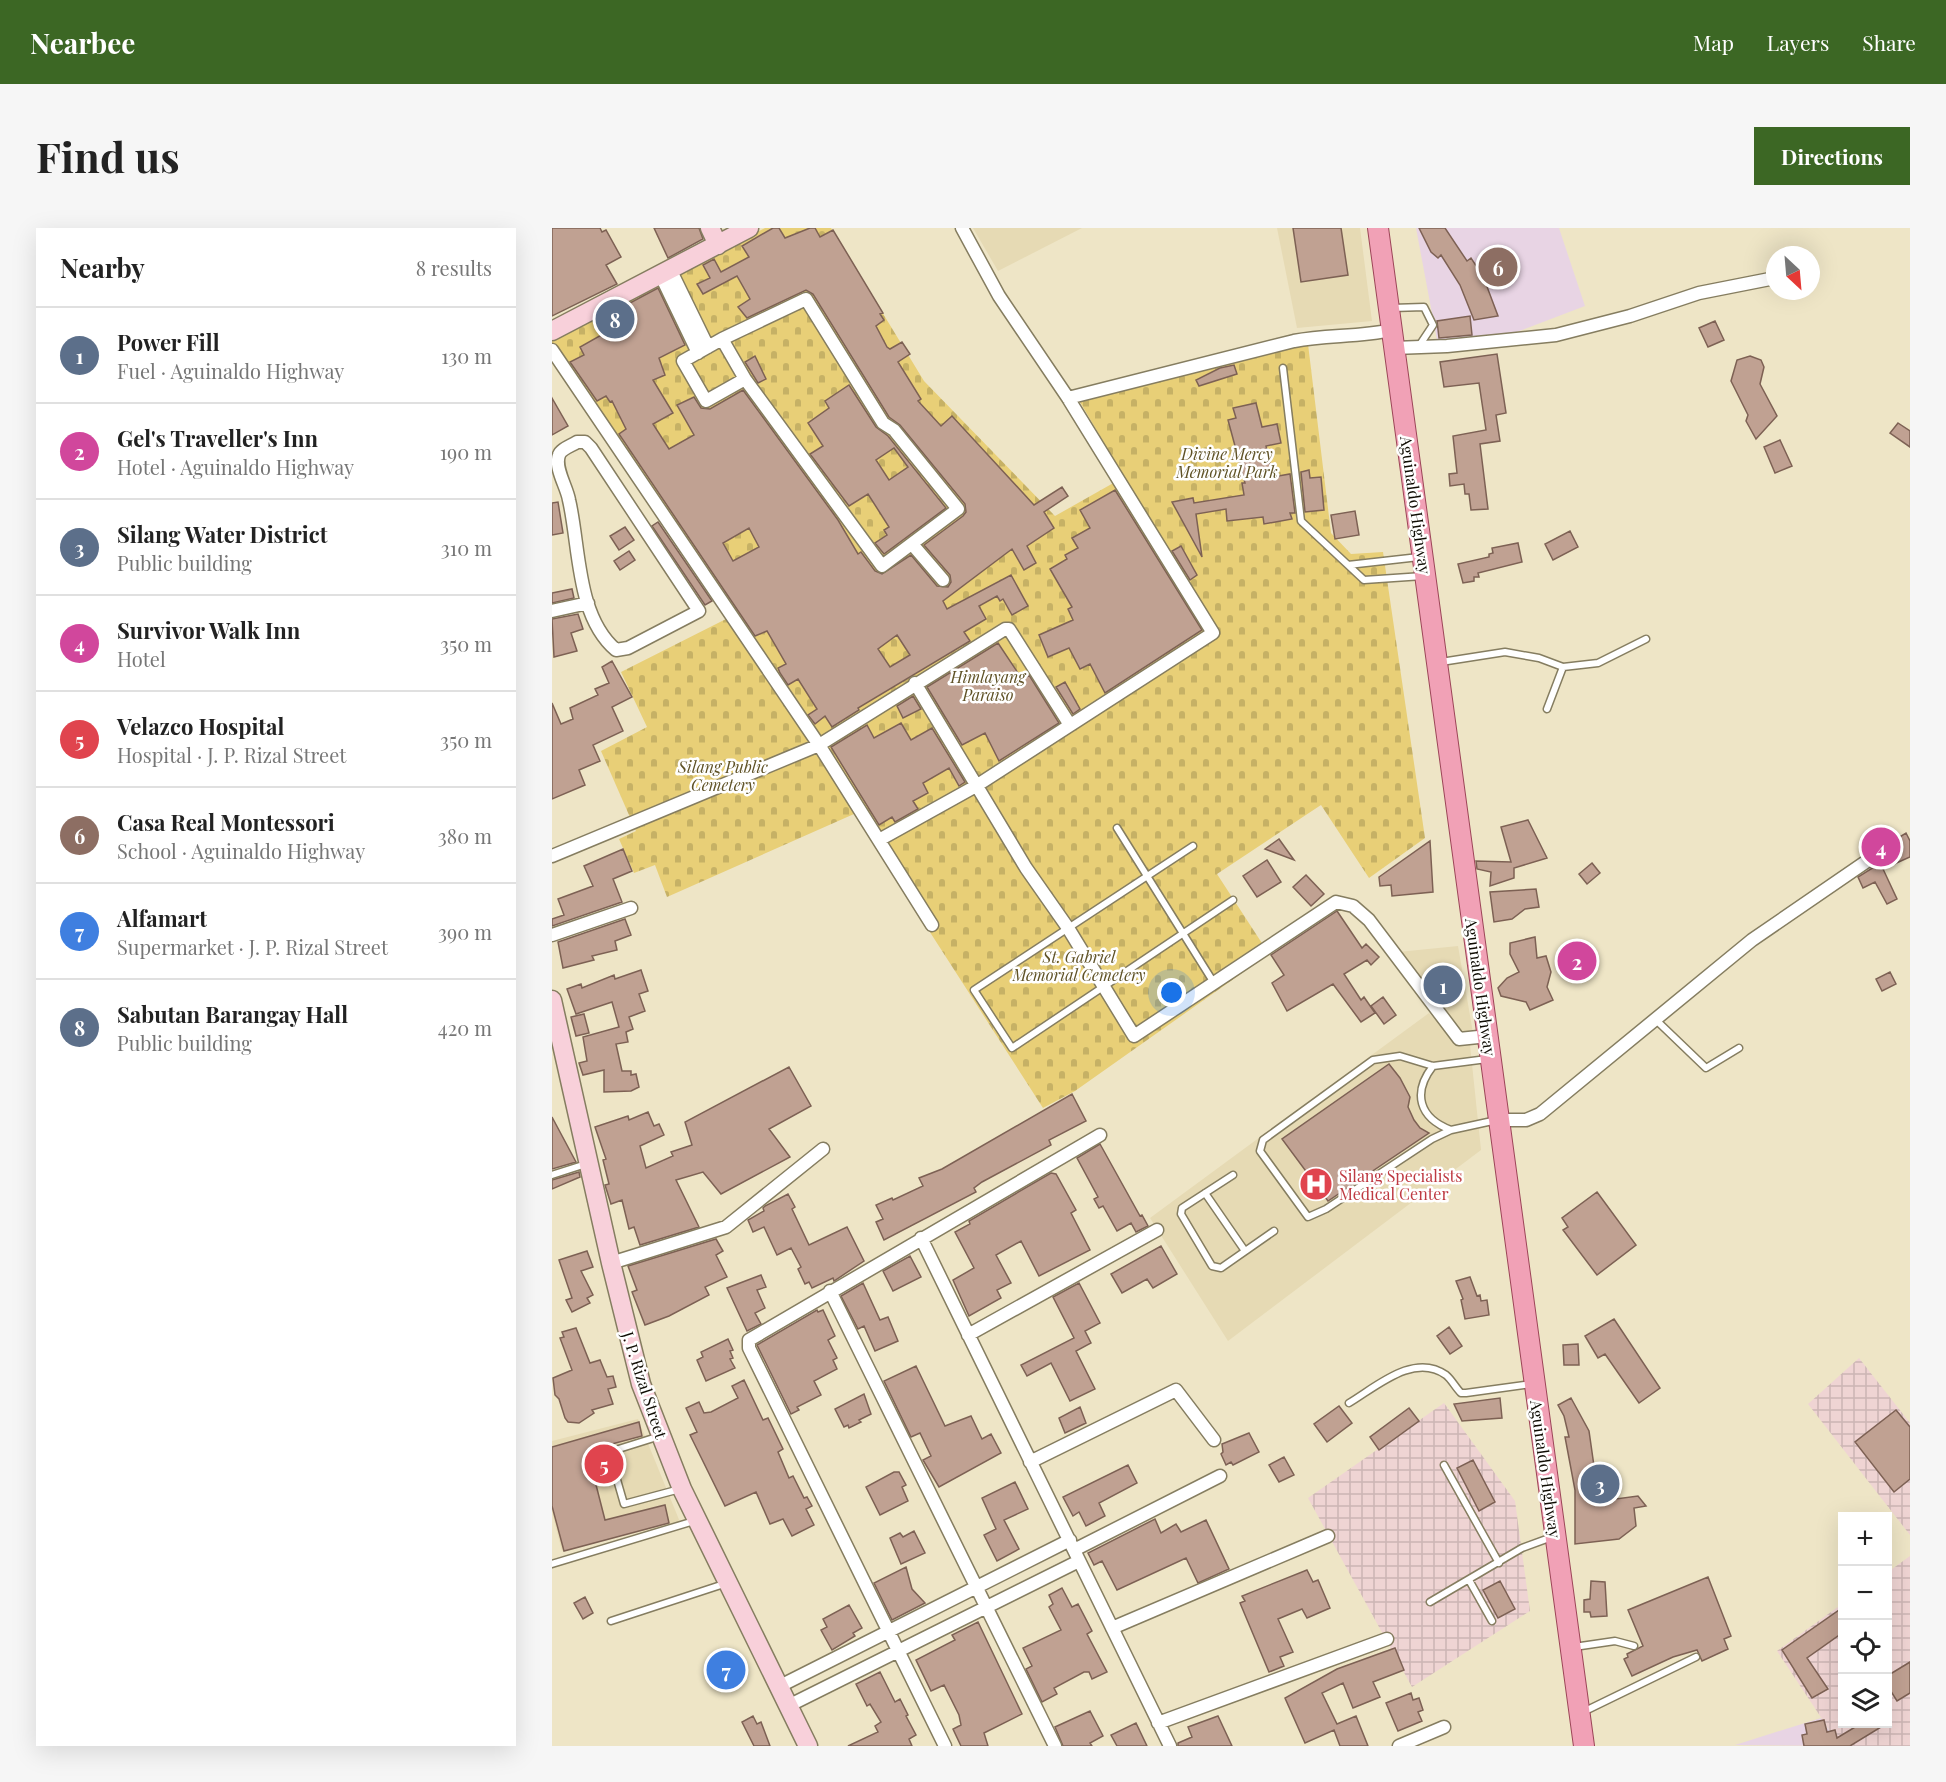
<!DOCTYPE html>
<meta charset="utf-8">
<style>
body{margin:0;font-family:"Playfair Display",serif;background:#f6f6f6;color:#222}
.controls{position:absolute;right:18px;bottom:18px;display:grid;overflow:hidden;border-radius:0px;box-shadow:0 6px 24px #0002}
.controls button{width:54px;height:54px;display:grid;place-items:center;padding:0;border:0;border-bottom:2px solid #e0e0e0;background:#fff;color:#222;font:30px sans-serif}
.compass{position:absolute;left:1214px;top:18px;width:54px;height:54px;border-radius:50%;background:#fff;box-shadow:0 6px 24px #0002;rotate:154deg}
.you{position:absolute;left:620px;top:765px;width:21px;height:21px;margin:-15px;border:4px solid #fff;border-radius:50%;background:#1a73e8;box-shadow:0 0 0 9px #1a73e833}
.badge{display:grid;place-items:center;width:39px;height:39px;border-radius:50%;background:#3c6724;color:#fff;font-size:20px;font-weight:700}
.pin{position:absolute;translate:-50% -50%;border:3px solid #fff;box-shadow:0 2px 6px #0006}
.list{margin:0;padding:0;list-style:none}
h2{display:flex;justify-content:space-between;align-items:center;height:78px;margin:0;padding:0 24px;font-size:26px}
h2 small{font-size:20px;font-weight:400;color:#767676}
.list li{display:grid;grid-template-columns:39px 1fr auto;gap:18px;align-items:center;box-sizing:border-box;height:96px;padding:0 24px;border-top:2px solid #e0e0e0}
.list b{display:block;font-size:22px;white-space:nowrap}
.list p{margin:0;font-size:20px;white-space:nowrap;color:#767676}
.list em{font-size:20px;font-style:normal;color:#767676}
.icon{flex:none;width:33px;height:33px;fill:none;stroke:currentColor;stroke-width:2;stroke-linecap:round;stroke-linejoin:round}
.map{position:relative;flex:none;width:1358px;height:1518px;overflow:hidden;border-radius:0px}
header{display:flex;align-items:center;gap:36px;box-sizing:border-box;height:84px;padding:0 30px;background:#3c6724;color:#fff}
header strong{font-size:28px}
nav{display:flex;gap:33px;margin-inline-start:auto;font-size:21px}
.intro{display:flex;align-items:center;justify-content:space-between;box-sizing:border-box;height:144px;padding:0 36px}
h1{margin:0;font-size:42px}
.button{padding:15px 27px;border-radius:0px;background:#3c6724;color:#fff;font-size:21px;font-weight:700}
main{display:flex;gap:36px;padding:0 36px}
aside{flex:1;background:#fff;border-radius:0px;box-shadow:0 6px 24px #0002}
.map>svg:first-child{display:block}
</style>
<header>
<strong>Nearbee</strong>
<nav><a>Map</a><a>Layers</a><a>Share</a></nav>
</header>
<div class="intro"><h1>Find us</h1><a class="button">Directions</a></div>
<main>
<aside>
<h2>Nearby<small>8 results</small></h2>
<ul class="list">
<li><span class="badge" style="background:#5c6f8a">1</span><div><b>Power Fill</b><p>Fuel · Aguinaldo Highway</p></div><em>130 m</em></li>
<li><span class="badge" style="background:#d1479c">2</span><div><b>Gel's Traveller's Inn</b><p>Hotel · Aguinaldo Highway</p></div><em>190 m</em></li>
<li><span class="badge" style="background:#5c6f8a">3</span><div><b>Silang Water District</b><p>Public building</p></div><em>310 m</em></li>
<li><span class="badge" style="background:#d1479c">4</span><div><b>Survivor Walk Inn</b><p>Hotel</p></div><em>350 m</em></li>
<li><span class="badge" style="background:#e0444e">5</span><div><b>Velazco Hospital</b><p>Hospital · J. P. Rizal Street</p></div><em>350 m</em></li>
<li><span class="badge" style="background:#8d6e63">6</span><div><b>Casa Real Montessori</b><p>School · Aguinaldo Highway</p></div><em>380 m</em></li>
<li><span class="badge" style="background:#3f7fe0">7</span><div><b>Alfamart</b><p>Supermarket · J. P. Rizal Street</p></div><em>390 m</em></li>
<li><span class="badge" style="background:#5c6f8a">8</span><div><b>Sabutan Barangay Hall</b><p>Public building</p></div><em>420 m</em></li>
</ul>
</aside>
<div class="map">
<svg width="1358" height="1518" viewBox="0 0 1358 1518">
<defs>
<pattern id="industrial-grid" width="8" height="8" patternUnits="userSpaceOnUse" patternTransform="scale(1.5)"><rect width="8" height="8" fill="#efd4d3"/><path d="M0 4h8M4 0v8" fill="none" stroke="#ccb5b4"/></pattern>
<pattern id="cemetery-stones" width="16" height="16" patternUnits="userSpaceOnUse" patternTransform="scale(1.5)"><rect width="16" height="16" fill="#e8cf77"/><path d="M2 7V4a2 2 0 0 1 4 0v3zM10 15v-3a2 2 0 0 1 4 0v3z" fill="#c6b165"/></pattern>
</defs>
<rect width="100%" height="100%" fill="#eee5c6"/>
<path fill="#e6dab4" d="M421,0H530L446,43Z
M725,0H808L820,93L745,100Z
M906,718L921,805L911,806L904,802L846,724Z
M877,785L906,815L918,817L929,922L676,1113L598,990Z
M86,1191L128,1294L10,1323L0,1284V1213Z"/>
<path fill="url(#industrial-grid)" d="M1307,1130L1358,1195V1307L1256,1176Z
M892,1175L963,1273L978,1383L860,1459L756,1270Z
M1358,1328V1518H1288L1225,1423L1290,1376V1496H1336V1344Z"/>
<path fill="#e8d4e4" d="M864,0H1007L1033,78L954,108L885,112Z
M1269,1490L1288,1518L1183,1517Z"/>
<path fill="url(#cemetery-stones)" d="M213,0H279L372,153L503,288L572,249L528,174L756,116L779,305L799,326L831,324L873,610L817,650L769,577L665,646L717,726L523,863L491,880L302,586L115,669L103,637L82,645L67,611L84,603L49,523L95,499L69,444L174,391L230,475L0,123V110Z"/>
<path fill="#c0a192" stroke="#7d6154" stroke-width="1.5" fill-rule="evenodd" d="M0,0H48L50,4L54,2L69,29L54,37L65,56L0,88Z
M102,0H147L151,11L116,30Z
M221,0H227L233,10L258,0H263L268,9L281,2L331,85L328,86L332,92L324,98L335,119L338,121L350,114L358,126L346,134L369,171L366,173L389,198L400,188L482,277L510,259L516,268L492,284L502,300L475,318L484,335L472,342L460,321L391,373L395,381L459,347L476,378L460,387L451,371L448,373L445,368L427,378L434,391L412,404L418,413L306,480L307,482L280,499L273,488L263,496L256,487L265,481L246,451L236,457L228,445L226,440L234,436L215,403L203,408L67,206L74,201L60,173L58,174L54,168L45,173L18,134L32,127L28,119L53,105L46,92L106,60L133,117L107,130L113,147L101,152L121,185L101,196L117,221L142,207L125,177L142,169L149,180L158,181L191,162L286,292L306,326L309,324L323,343L330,346L359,327L385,358L396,359L399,354L398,347L372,317L411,288L414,284L413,276L348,197L337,189L261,66L254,62L195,90L186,79L198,71L185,48L151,66L145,56L158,50L151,37L162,31L169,44L197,29L190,18ZM197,300L207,319L181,333L171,315ZM345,407L358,427L338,439L326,421Z
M741,0H789L796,47L749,54Z
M867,0H893L915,33L919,30L931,48L946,88L922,92L908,57L889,27L886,30L879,24Z
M918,88L920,107L887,110L885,93Z
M1163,93L1172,112L1156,119L1147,100Z
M945,126L954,185L944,187L948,213L928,216L936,281L919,282L917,266H913L912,256L898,258L897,246L905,245L901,208L934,202L927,155L892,159L888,134Z
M203,128L214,151L206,155L193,134Z
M1198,128L1209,132L1212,139L1208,156L1225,188L1204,211L1194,193L1196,187L1179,153L1185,132Z
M682,137L685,146L647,158L644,152L668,140Z
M297,157L324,199L336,208L394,280L332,326L323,315L335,307L332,302L337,299L316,266L297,278L258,226L271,218L256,195L277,180L273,173ZM342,220L356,239L337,252L324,232Z
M0,170L16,198L0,207Z
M704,175L710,199L725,196L729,215L714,218L721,249L738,246L743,285H738L740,291L712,296L711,289L675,293L674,281L644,286L650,329L620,274L641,270L642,275L692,267L690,255H693L676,192L684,190L681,180Z
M1346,195L1358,203V219L1338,205Z
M1228,212L1240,238L1223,245L1212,219Z
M757,242L758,250L769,249L772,282L753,284L749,244Z
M563,262L650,402L553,465L538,436L528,441L517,420L496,429L487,407L521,392L516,381L520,379L498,341L515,331L513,327L526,320L520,310L538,300L528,282Z
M6,274L11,305L0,307V275Z
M803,283L807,307L783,311L779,287Z
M106,294L160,373L153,377L100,298Z
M73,299L82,312L67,322L58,308Z
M1018,303L1026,319L1001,332L993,316Z
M966,315L970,334L926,345L927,349H922V353L911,355L906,336L937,329V326L941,325L940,320Z
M629,318L645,347L638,352L620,323Z
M77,323L83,332L68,342L62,333Z
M20,361L22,370L0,375V365Z
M26,386L31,401L19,405L25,423L2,429L0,391Z
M446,415L470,451L477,447L507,495L447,533L433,505L410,517L375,459Z
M60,433L80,469L60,479L71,503L41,517L48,533L27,542L33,557L0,571V475L9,496L21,491L18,480L46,467L43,461L57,455L50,439Z
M513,454L528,481L521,486L504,459Z
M361,468L369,481L351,490L345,478Z
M349,495L359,512L380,500L413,554L407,558L397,540L371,555L376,565L361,573L366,581L343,594L340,589L327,597L279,519L315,497L322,510Z
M976,592L995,630L962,640V650L938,658L939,644L925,641L924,633L959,634L949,599Z
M1354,605L1358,613V629L1331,641L1345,671L1335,676L1323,654L1311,660L1306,649L1327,636L1323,624Z
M727,611L742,632L713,621Z
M878,613L881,664L840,668L839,657L828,658L827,649Z
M71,621L80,643L61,651L70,674L0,698V691L12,687L6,671L41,658L32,638Z
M715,632L729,654L705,669L691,648Z
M1040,635L1048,645L1035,656L1027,646Z
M754,647L772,666L759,678L741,659Z
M984,661L987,679L973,681L960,691L942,694L938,664Z
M785,683L810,720L814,716L827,729L819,737L815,732L792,746L809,772L812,769L823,785L809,794L781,756L735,783L720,755L732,747L719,727Z
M73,691L79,707L63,713L65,722L40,728L42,732L11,740L6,714Z
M983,709L985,730L994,728L999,744L995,759L1001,772L978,782L974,774L949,768L946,760L955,750L967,744L958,726V715Z
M900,740L903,766L889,768L886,742Z
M89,742L96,763L87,766L93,783L77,789L81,801L74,804L76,814L64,816L70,843H79V847L84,846L87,859L79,863L52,864V842L31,847L27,835L35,833L31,809L67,799L60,774L24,786L15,761L29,756L30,760L62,747L63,751Z
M1338,744L1344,756L1330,763L1324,751Z
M831,769L844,787L832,796L819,778Z
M32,786L37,805L24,808L19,789Z
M837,836L848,850L858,869L856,879L862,892L868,900L877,905L776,973L730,911Z
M237,839L259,878L217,901L238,929L169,966L151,944L124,952L147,999L88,1017L82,999L77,1001L70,972L59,976L53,957L57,956L51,932L54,931L43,899L76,888L77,892L96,884L102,898L107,896L112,907L88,918L94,940L121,928L119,924L140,917L133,894Z
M520,866L534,893L497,912L499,917L430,954L422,960L424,964L332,1012L324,994L331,991L324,977L340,970L341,972L371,958L367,950L390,941Z
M0,889L24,934L0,941Z
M548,916L588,988L590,987L596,998L584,1004L579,995L565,1003L551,978L547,980L542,971L546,969L525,930Z
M27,944L28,949L0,961V952Z
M499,945L504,946L524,982L519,985L538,1022L487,1048L469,1013L444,1027L459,1055L445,1062L449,1070L417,1088L401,1052L422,1040L403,1004L418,996L417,993Z
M1045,964L1084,1017L1045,1047L1011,1002L1016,999L1010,990Z
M236,966L243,979L240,981L257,1017L295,999L312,1033L282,1053L281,1050L260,1060L257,1054L253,1056L246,1041L249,1039L239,1020L225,1027L212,999L201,1004L196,992L212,983L211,980L213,978Z
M164,1011L171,1023L164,1027L175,1049L153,1059L157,1067L117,1088L93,1097L80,1064L85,1062L76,1038Z
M609,1018L625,1046L601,1060L595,1051L570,1065L559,1046Z
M35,1023L41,1039L29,1043L41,1067L35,1070L38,1075L20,1084L14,1072L20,1070L7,1032Z
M358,1028L369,1049L341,1063L331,1043Z
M209,1047L214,1059L205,1062L213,1080L203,1085L209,1096L195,1103L175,1060Z
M918,1049L925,1068L928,1067L929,1073L935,1072L937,1087L913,1091L909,1072L911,1071L904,1053Z
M311,1055L328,1092L336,1089L346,1113L323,1123L312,1098L306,1101L289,1068Z
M527,1055L548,1095L533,1103L539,1115L524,1123L543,1161L518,1173L499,1135L475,1148L469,1137L522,1110L501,1069Z
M265,1082L266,1084L271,1082L283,1108L276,1112L285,1130L281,1132L285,1141L262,1153L269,1167L245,1179L247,1182L239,1186L205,1117Z
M1062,1091L1108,1160L1087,1175L1053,1126L1046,1130L1033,1108Z
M897,1099L910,1118L898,1126L885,1108Z
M24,1100L38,1135L48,1132L55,1149L61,1148L64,1159L56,1161L61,1176L40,1182L42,1185L27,1195L16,1194L13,1190L7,1171L3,1167L1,1150L20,1142L8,1110L12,1109L10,1104Z
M176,1111L181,1122L178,1123L181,1130L178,1131L183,1140L154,1153L145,1132L151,1129L149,1124Z
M1026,1116L1027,1137H1012L1011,1117Z
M364,1138L393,1198L419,1188L430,1211L439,1206L449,1225L387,1259L371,1232L379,1228L368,1205L359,1209L332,1153Z
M192,1152L211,1192L216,1190L231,1221L226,1224L237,1250L241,1248L252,1270L255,1269L260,1278L254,1281L262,1297L240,1308L231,1291L218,1296L204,1264L173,1278L138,1207L145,1204L134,1180L147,1174L152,1185L159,1184L186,1170L180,1158Z
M312,1166L319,1186L307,1192L309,1194L297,1200L296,1197L292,1199L283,1181Z
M948,1170L950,1190L910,1193L902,1176Z
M1019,1170L1037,1203L1045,1259L1062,1257L1064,1271L1086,1268L1094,1278L1082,1280L1084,1298L1067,1311L1023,1316V1262L1013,1209H1017L1012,1188L1006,1177Z
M787,1178L800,1195L775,1214L762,1196Z
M528,1179L534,1195L513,1205L507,1190Z
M857,1180L867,1193L827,1222L818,1209Z
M1344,1182L1358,1199V1251L1342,1264L1303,1214Z
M87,1194L90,1208L41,1221L47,1244L41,1245L53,1292L113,1277L117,1295L12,1323L0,1278V1219Z
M697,1205L707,1224L681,1237L679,1234L674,1237L669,1226L671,1224L670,1216Z
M732,1229L742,1247L727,1254L717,1237Z
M921,1232L943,1274L927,1283L905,1240Z
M576,1237L585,1255L547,1275L553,1288L534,1298L527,1284L521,1288L511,1269Z
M342,1244H347L354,1257L350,1259L356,1273L328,1287L314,1259Z
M463,1254L476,1281L452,1292L467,1321L445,1333L432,1307L444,1301L430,1270Z
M603,1291L609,1305L624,1296L629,1304L654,1292L677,1341L646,1355L634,1330L565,1362L550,1333L542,1337L536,1325Z
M362,1303L373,1325L349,1336L338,1310L348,1305L351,1309Z
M354,1339L360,1361L373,1375L340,1392L322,1355Z
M755,1342L761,1354L766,1352L778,1380L755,1390L750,1381L726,1391L741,1424L728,1429L732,1438L717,1444L688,1375L693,1373L690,1368Z
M1156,1349L1179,1408L1172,1411L1176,1421L1150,1433L1145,1422L1121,1429L1080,1448L1072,1431L1076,1429L1075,1426L1091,1418L1076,1382Z
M948,1353L963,1381L946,1390L931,1362Z
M1039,1353L1053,1354L1055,1388L1039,1389L1038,1384H1032V1372L1038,1371Z
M510,1360L520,1379L526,1376L540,1403L535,1406L555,1444L540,1451L537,1444H532L502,1460L505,1466L490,1474L474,1441L480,1438L471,1420L509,1402L497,1379L501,1376L497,1367Z
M33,1369L41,1385L31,1391L22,1375Z
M297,1377L310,1400L301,1405L303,1408L280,1422L269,1402L275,1399L271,1391Z
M1290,1380V1405L1255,1430L1276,1461L1260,1470L1230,1422Z
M426,1394L470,1486L432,1505L436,1518H409L401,1501L409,1497L407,1487L392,1457L379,1463L364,1432L403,1412L400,1407Z
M843,1420L852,1442L821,1454L828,1469L801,1480L791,1455L770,1465L785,1496L804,1488L816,1518H788L782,1502L753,1515L733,1470L785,1441Z
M1358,1434V1465L1345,1473L1335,1457V1448Z
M328,1444L343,1474L348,1471L356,1487L354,1488L364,1507L357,1511L360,1518H296L326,1504L323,1498L329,1494L318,1476L315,1478L304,1456Z
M859,1465L861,1472L867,1470L871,1482L866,1484L870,1493L846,1503L834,1475Z
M538,1483L551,1508L538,1515L540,1518H511L503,1499Z
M201,1488L205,1496L209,1494L218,1518H202L190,1494Z
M666,1488L680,1518H626V1515L640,1509L636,1499Z
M1272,1492L1275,1504L1283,1502L1285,1510L1308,1496H1334L1298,1518H1252L1250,1507L1255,1506L1253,1496Z
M584,1495L595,1518H565L559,1507Z"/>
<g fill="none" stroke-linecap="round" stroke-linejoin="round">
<defs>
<path id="lane" d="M840,80L872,79L881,97L867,118
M731,140L749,293L812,352L871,348
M796,337L867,329
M889,434L953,424L987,430L1011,439L1046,435L1094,411
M995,481L1011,439
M565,600L662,755
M641,618L422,762L460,820L681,672
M1104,792L1154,840L1187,820
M935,831L881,838L848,828L821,832L711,912L708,923L756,989L774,981L880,911L899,902L945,892
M881,838C860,865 867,890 899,902
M0,947L34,936
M681,947L630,980L629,986L660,1038L669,1040L722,1003
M653,965L693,1023
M797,1175C824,1159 862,1124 894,1147C900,1152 903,1159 909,1165H914L979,1156
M108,1208L57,1224L72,1276L128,1261
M892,1237L947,1335
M0,1336L142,1293
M917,1352L940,1393
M878,1374L970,1320L1000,1309
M59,1393L175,1355
M1022,1419L1063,1413L1082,1418
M1031,1484L1144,1429"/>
<path id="street" d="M118,41L156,119
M108,46L146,125
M170,111L254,71L331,195L342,202L406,281L330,338L193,151
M170,111L193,151L154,173L131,133Z
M842,120L895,118L1004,107L1078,88L1147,65L1223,50
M0,122L267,517L380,697
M516,170L742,113C775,107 807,109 840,102
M25,214H33L39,220L147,383L76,420L64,422C24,388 28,319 17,272C15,259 2,240 7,227C9,221 19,218 25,214Z
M360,316L391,352
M0,383L36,375
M363,455L474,640L516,700L582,808L784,674L801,678L817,692L907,811L936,808
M327,612L424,558L661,405L516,170L447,68L410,0
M0,628L267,517L453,401H457L518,497
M0,707L79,680
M947,892H974L988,886L1200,712L1318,631
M369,1010L618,1518
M59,1035L174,999L271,921
M278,1063L503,1518
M416,1107L605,1002
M478,1234L624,1162L662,1212
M522,1322L668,1248
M560,1400L776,1308
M226,1459L518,1312
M236,1478L527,1333
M606,1495L835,1411
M393,1518L197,1120V1112L548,907
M847,1518L892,1499"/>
<path id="secondary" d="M158,0L166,17
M0,103L197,0
M0,772L59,1035L89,1156L130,1261L256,1518"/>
<path id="primary" d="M826,0L1032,1518"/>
</defs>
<use href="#lane" stroke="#857d60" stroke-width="9"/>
<use href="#street" stroke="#857d60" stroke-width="15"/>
<use href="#secondary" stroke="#857d60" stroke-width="21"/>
<use href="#primary" stroke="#9c4558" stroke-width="22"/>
<use href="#lane" stroke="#fff" stroke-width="6"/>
<use href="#street" stroke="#fff" stroke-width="12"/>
<use href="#secondary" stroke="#f8d0da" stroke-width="18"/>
<use href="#primary" stroke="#f1a1b6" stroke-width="20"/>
</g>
<defs>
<symbol id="hospital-disc" viewBox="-11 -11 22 22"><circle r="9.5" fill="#e0444e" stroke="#fff"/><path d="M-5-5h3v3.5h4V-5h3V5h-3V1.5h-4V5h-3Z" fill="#fff"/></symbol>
</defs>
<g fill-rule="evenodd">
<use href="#hospital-disc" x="745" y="937" width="38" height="38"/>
</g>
<g text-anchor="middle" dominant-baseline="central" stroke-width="5" stroke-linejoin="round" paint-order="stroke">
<g font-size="16" font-style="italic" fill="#5f5226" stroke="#fff">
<text x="675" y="225">Divine Mercy<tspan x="675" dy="18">Memorial Park</tspan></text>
<text x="436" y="448">Himlayang<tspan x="436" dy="18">Paraiso</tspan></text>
<text x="171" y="538">Silang Public<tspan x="171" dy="18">Cemetery</tspan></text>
<text x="527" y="728">St. Gabriel<tspan x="527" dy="18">Memorial Cemetery</tspan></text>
</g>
<g font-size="16" fill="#0f0c03" stroke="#fff">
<text transform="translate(864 277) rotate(82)">Aguinaldo Highway</text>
<text transform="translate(929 759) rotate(82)">Aguinaldo Highway</text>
<text transform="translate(93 1157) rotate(72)">J. P. Rizal Street</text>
<text transform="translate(994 1241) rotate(82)">Aguinaldo Highway</text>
</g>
<g font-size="16" fill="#be3a42" stroke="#fff" text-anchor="start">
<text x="787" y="947">Silang Specialists<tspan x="787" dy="18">Medical Center</tspan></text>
</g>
</g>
</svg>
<div class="controls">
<button>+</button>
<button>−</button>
<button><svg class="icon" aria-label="locate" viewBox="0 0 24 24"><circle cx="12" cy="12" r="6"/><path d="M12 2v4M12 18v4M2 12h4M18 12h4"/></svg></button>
<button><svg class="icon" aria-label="layers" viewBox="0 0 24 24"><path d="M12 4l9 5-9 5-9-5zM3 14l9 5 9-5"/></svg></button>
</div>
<svg class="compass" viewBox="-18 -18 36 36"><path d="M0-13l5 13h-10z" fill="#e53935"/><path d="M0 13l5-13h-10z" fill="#767676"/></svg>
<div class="you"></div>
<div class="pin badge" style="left:891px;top:757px;background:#5c6f8a">1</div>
<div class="pin badge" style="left:1025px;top:733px;background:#d1479c">2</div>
<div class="pin badge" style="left:1048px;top:1256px;background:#5c6f8a">3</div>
<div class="pin badge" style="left:1329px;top:619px;background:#d1479c">4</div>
<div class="pin badge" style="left:52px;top:1236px;background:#e0444e">5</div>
<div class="pin badge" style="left:946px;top:39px;background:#8d6e63">6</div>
<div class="pin badge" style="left:174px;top:1442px;background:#3f7fe0">7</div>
<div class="pin badge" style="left:63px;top:91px;background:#5c6f8a">8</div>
</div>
</main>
